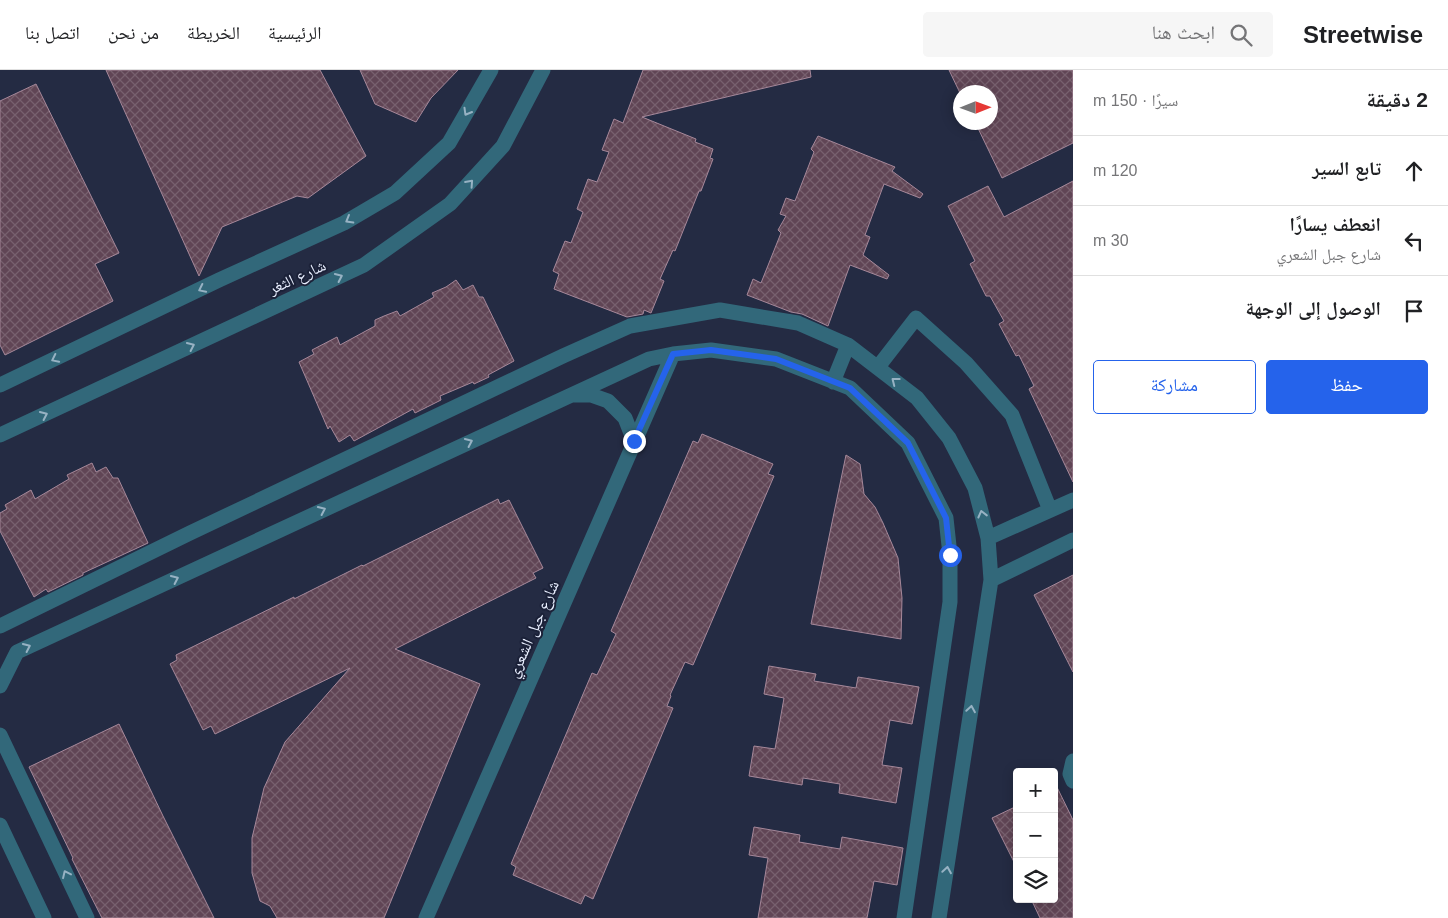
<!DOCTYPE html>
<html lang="ar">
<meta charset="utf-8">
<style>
body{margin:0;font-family:Arial,"Noto Naskh Arabic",sans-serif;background:#f6f6f6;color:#202124;direction:rtl}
.controls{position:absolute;right:15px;bottom:15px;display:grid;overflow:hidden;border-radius:5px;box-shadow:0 2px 12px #0003}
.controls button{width:45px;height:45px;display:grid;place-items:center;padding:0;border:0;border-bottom:1px solid #e0e0e0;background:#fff;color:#202124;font:25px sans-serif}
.compass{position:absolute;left:953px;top:15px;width:45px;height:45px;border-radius:50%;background:#fff;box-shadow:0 2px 12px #0003;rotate:89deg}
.stop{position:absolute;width:15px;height:15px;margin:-11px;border:4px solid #2563eb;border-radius:50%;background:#fff}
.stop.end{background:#2563eb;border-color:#fff;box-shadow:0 1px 5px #0008}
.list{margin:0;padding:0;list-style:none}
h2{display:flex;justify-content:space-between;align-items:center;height:65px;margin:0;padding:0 20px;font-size:21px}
h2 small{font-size:16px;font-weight:400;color:#757577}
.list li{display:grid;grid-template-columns:32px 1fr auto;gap:15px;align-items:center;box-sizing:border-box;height:70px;padding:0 20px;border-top:1px solid #e0e0e0}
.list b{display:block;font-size:19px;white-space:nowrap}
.list p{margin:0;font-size:16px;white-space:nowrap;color:#757577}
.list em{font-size:16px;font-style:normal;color:#757577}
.actions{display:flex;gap:10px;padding:15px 20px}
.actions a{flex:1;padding:11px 0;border:1px solid #2563eb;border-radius:5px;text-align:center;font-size:18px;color:#2563eb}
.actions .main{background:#2563eb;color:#fff}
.icon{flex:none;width:28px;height:28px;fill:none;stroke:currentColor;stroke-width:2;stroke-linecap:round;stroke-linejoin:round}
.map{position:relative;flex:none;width:1073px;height:848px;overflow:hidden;direction:ltr}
header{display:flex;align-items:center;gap:30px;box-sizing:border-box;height:70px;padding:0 25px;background:#fff;border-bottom:1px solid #e0e0e0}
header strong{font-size:24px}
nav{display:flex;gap:28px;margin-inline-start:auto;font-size:18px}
.search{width:350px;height:45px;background:#f6f6f6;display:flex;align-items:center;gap:12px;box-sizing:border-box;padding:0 18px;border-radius:5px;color:#757577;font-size:19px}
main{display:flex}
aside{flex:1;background:#fff}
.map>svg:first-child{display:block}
</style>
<header>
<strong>Streetwise</strong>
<div class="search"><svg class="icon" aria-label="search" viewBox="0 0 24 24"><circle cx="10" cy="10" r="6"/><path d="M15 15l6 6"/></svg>ابحث هنا</div>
<nav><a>الرئيسية</a><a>الخريطة</a><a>من نحن</a><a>اتصل بنا</a></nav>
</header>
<main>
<aside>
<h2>2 دقيقة<small>سيرًا · 150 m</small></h2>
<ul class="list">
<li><svg class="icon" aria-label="ahead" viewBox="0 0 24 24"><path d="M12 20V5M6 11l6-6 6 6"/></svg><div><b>تابع السير</b></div><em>120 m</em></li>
<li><svg class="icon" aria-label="left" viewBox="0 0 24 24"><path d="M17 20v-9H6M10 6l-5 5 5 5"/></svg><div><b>انعطف يسارًا</b><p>شارع جبل الشعري</p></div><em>30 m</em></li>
<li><svg class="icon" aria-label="arrive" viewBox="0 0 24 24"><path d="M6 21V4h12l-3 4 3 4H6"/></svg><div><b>الوصول إلى الوجهة</b></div></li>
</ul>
<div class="actions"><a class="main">حفظ</a><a>مشاركة</a></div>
</aside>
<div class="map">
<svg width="1073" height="848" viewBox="0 0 1073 848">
<defs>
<pattern id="building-cross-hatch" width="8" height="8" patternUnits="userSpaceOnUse" patternTransform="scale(1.25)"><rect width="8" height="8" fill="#604555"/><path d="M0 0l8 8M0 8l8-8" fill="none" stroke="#77606e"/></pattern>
</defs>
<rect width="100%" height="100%" fill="#242b43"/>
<path fill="url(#building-cross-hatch)" stroke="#a6889a" d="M106,0H320L366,86L308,128L297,126L222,157L199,206Z
M360,0H458L431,28L416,52L375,34Z
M643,0H810L811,7L642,47L696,69L695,72L713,79L710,88L713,89L701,121H699L675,181L673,180L660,209L664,211L651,243L644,240L643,244L627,247L554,219L559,204L553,201L565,171L571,173L583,142L577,139L588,109L597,112L609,82L602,80L614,49L623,53Z
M949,0H1073V73L1002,108L975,52H990V22L960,23Z
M36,14L119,183L95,194L113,231L5,285L0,275V31Z
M818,66L895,97L892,101L923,124L920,128L884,114L865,165L870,167L863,185L889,205L887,209L850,195L828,256L802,244L791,242L747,225L753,209L761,213L781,163L778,160L786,146L780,144L786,128L795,131L814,82L811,79Z
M1073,111V412L1029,319L1034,316L1019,285L1016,286L999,254L1004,251L990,226H986L970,194L975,191L948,136L988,116L1004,147Z
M456,210L463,220L473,215L479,227H483L514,291L488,305L489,307L474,314L473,312L440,326L441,330L415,343L413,339L354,371L350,365L339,372L330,356L328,359L299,292L314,284L312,280L337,267L340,275L375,256V250L384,246L397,241L400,246L434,227L432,223L446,217Z
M702,364L773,394L768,404L774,406L693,595L685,592L670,625L671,626L667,636L673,638L593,829L585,825L581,834L513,805L516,797L511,794L592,603L597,605L616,564L611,561L693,371L698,373Z
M846,385L860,394L864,424L875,437L883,453L898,488L902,528L901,569L811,554Z
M92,393L96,402L106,397L113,408H118L148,473L83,503V505L48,522L46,519L34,527L0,461V443L7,439L5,435L31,420L35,429L69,409L67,405Z
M498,429L500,434L509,430L543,498L533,503L536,508L395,579L480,614L384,848H277L270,836L260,831L252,803V768L264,718L285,672L350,598L215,664L211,656L203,660L170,594L177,590L176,585L294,527V529L362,495L363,496Z
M1073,505V602L1034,525Z
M769,596L816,604L814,611L856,618L858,607L919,617L912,654L890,650L882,695L902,698L896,733L839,723L840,714L803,708L802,715L749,706L754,676L775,679L784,628L764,624Z
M119,654L163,746L214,848H102L72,789L73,788L29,697Z
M1054,711L1073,750V848H1040L1031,829H1054Z
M1017,736V798L992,748Z
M754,757L800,765L799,772L840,779L842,767L903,778L897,815L874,811L867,848H758L768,788L749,785Z"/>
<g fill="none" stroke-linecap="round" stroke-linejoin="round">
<path stroke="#32687a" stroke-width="15" d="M878,297L916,248L966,293L1012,345L1050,440
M833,312L848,275
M0,315L219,210L344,153L395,123L449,73L491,0
M573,325H591L608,331L625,348L634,371
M0,365L364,195L450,134L503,76L543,0
M988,468L1073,430
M991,510L1073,470
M0,556L190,463L563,286L630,256L720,240L798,253L848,275L917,328L949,368L975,418L988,468L991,510L939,848
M0,616L17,582L649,289L673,284L711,280L776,289L850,318L908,373L946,448L950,485V532L904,848
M0,665L87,848
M1073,691L1070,704L1073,711
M0,755L44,848
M426,848L673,284"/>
</g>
<defs><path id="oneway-chevron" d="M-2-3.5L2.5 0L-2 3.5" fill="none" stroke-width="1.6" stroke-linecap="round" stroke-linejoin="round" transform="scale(1.25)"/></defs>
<g stroke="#97b2c3">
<use href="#oneway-chevron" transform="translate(467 42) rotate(120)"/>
<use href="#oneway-chevron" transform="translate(470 113) rotate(-48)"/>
<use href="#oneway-chevron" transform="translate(349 150) rotate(150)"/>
<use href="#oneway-chevron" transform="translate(339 207) rotate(-25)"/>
<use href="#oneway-chevron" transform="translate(202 219) rotate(154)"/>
<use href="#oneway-chevron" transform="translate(191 276) rotate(-25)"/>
<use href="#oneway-chevron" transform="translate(55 289) rotate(154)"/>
<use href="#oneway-chevron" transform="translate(895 311) rotate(-142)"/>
<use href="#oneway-chevron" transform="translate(44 345) rotate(-25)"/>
<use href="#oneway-chevron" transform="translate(469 372) rotate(-25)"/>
<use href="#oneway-chevron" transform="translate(322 440) rotate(-25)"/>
<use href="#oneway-chevron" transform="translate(982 444) rotate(-104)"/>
<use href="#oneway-chevron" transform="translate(175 509) rotate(-25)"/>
<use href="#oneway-chevron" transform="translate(27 577) rotate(-25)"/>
<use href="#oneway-chevron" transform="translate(971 639) rotate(-81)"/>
<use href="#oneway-chevron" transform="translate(947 800) rotate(-81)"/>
<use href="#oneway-chevron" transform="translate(66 804) rotate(-115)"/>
</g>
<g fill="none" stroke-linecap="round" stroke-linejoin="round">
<path stroke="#2563eb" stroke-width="6" d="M634,371L673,284L711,280L776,289L850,318L908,373L946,448L950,485"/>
</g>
<g text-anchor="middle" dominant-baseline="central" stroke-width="4" stroke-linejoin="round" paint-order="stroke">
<g font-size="16" fill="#e9efff" stroke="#1b2138">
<text transform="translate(297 207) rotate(-25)">شارع الثغر</text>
<text transform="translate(533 559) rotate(-66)">شارع جبل الشعري</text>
</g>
</g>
</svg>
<div class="controls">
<button>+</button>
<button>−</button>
<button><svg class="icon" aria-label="layers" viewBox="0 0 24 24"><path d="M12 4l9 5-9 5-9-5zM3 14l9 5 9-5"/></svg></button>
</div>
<svg class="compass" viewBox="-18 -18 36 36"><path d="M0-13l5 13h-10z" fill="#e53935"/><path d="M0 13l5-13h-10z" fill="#757577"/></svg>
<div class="stop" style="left:950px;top:485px"></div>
<div class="stop end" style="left:634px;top:371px"></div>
</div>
</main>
